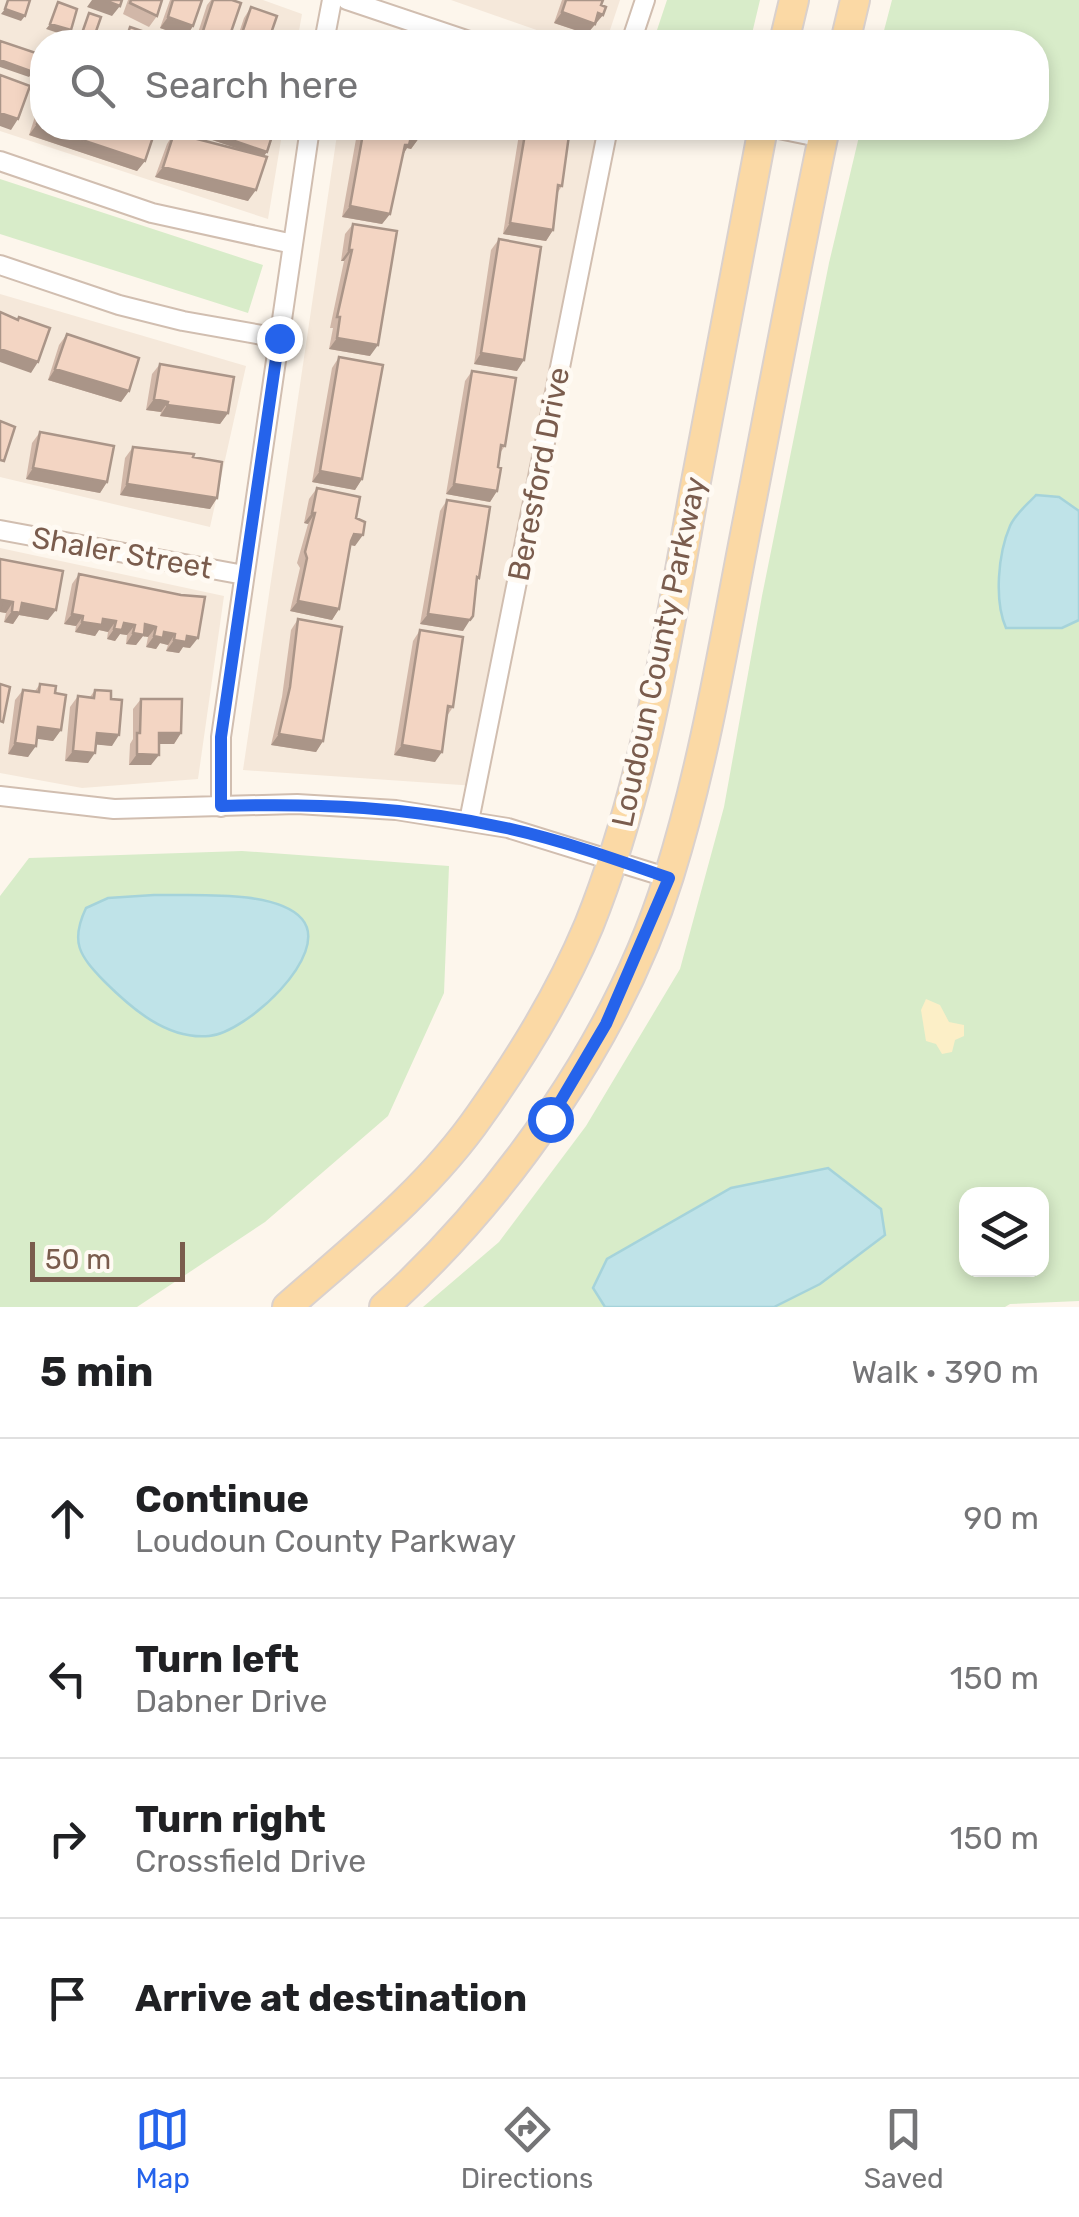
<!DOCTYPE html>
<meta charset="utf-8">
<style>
body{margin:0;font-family:Rubik,sans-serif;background:#f6f6f6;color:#202124}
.controls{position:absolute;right:30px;bottom:30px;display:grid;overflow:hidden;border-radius:20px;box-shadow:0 5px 15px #0003}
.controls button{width:90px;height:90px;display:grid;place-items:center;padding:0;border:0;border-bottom:2px solid #e0e0e0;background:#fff;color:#202124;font:50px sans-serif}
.scale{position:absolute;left:30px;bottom:25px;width:155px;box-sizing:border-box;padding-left:10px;border:5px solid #7a5c4d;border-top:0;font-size:28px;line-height:35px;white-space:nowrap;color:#7a5c4d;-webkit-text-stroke:8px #fffaf3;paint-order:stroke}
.stop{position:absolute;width:30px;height:30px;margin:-22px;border:8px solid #2563eb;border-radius:50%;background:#fff}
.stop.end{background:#2563eb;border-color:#fff;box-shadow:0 2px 10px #0008}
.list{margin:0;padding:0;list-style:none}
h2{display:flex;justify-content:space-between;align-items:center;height:130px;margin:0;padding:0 40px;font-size:42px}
h2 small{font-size:32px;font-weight:400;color:#757577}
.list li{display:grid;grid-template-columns:65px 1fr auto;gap:30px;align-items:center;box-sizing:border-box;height:160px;padding:0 40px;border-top:2px solid #e0e0e0}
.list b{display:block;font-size:38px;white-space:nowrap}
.list p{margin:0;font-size:32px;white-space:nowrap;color:#757577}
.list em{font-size:32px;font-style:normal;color:#757577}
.icon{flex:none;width:55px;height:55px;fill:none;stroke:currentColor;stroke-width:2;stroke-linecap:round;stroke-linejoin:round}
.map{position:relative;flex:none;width:1079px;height:1307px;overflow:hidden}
.search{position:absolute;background:#fff;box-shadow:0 5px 15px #0003;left:30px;right:30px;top:30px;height:110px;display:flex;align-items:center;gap:25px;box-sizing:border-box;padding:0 35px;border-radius:40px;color:#757577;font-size:38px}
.sheet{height:770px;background:#fff}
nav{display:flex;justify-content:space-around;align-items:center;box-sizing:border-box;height:140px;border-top:2px solid #e0e0e0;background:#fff;font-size:28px;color:#757577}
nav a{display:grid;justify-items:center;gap:5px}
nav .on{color:#2563eb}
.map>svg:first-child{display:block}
</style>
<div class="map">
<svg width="1079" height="1307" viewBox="0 0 1079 1307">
<rect width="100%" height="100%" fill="#fdf6ec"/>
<path fill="#f5e8da" d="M0,0H263L302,14L297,42H42V128H283L268,219L0,131Z
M451,0H620L606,42H571Z
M338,128H608L476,786L243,770Z
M0,294L246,366L210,527L0,477Z
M0,548L224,596L198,779L82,788L0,773Z"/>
<path fill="#d8ecc9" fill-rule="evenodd" d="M667,0H760L750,42H653Z
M892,0H1079V1301L1010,1304L1005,1307H423L499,1242L586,1126L680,969L724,807L762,596L829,263L861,128H1036V42H881ZM966,1194H1042V1270H966Z
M0,179L263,265L248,313L0,234Z
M242,851L449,866L444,993L388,1116L265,1222L137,1307H0V896L29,858Z"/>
<path fill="#fcefc7" d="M926,999L940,1005L949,1022L964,1025V1036L955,1040L952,1052L942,1054L936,1044L926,1041L921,1010Z"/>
<path fill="#bfe3e8" stroke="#a5d3da" stroke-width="2.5" d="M1036,495L1059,497L1079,511V620L1062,628H1006C994,600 998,554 1010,526C1015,514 1028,504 1036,495Z
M154,895C191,896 276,889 302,919C332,954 246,1033 209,1036C167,1040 131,1008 104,981C79,955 70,942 86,908L108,898Z
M828,1168L881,1209L885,1235L820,1284L774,1307H605L593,1288L607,1259L731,1188Z"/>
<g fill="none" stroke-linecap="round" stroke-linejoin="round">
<defs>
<path id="minor" d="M347,0L472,42
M324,42L332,0
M631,42L645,0
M774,128L823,138
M0,161L152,213L293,244
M0,265L119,305L183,321L279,338
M0,530L244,575
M0,796L114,809L297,804L396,810L508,828L669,878
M221,807V737L310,128
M469,821L608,128"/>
<path id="primary" d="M784,42L794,0
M845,42L855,0
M287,1307C354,1248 429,1189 480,1115C522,1056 561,992 589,925C644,788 668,637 694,492C717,370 740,249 763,128
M384,1307C507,1196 620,1035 669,876C706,758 725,635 749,514C774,385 798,256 825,128"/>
</defs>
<use href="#minor" stroke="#d1beb0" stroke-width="22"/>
<use href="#primary" stroke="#dad1cd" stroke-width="32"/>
<use href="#minor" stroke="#fff" stroke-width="18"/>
<use href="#primary" stroke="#fbd9a5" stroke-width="28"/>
</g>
<path fill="#d1b7a8" d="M128,0H162L157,16L149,27L123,14Z
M170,0H202L193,26L186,37L160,28Z
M211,0H232L195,42L207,5Z
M562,0H603L601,5L603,15L587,34L554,23Z
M251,7L268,42H236L244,18Z
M42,95V128L145,161L137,171L29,135Z
M177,128H256L267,152L264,156L248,201L155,177L167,144L174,133L253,154Z
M358,128H421L419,138L411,149L407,148L403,155L390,214L382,224L342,217Z
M520,128H570L562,186L558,192L553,230L546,241L503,234Z
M353,224L370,356L329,349L333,328H330L344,261H341L345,234Z
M499,239L517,371L474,364L491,250Z
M67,334L129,391L121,402L48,380L59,345Z
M339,357L362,479L355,490L312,482L332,368Z
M160,364L228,413L220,424L160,416L161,412L146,410L152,374Z
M472,371L505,446L500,453L498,467L497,491L490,502L446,494L465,381Z
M40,432L107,482L100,493L26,479L32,443Z
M133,447L193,457L217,498L210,509L120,495L125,458Z
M317,488L356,518L355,546L350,545L339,609L332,620L290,611L300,568L297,563L308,524L304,523L309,499Z
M447,500L479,578L476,582L463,631L420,624L440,511Z
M0,559L48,620L19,615L13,624L4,622L6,613L0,612Z
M79,574L181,595L190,648L183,647L179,653L166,651L168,645L160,643L156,649L146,647L148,637L143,636L136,645L126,644L127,635L120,634L115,641L107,639L108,632L99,630L95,636L75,632L76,626L64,624L72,584Z
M298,619L323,741L316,752L271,745L282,697L291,630Z
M420,630L453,707L447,716L435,762L394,755L413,641Z
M40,684L55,693L61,730L53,741L37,738L28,757L8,754L15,700L23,690L35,691Z
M95,690L112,746L96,744L88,763L65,761L70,707L78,696L90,697Z
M141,699L181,733L174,744H159L151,765H129L130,744L133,739V709Z"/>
<path fill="#aa9588" d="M92,0H104L120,6L112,16L87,7Z
M5,9L25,16L21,21L1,14Z
M562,12L598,13L603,15L587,34L554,23Z
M168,17L193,26L186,37L160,28Z
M50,24L71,30L67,36L46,29Z
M203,31L229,38L226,42H195Z
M81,36L93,40L91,42L78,41Z
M0,60L33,72L29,77L0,67Z
M0,113L18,119L11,130L0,126Z
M37,124L42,128L145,161L137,171L29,135Z
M177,128H197L267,152L263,157Z
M411,137L419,138L411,149L407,148L402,156L398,155Z
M163,167L256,190L248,201L155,177Z
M350,206L390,214L382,224L342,217Z
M510,223L553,230L546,241L503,234Z
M349,250H352L344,261H341Z
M337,338L378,345L370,356L329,349Z
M0,349L38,362L31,373L0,362Z
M481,353L524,360L517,371L474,364Z
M55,369L129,391L121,402L48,380Z
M154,399L168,402L161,412L146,410Z
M167,405L228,413L220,424L160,416Z
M33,468L107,482L100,493L26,479Z
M320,471L362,479L355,490L312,482Z
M127,484L217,498L210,509L120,495Z
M454,484L497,491L490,502L446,494Z
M312,513H315L308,524L304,523Z
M354,534L363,535L355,546L347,544Z
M2,600L13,602L6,613L0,612V603Z
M298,601L339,609L332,620L290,611Z
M22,603L56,610L48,620L19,615L13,624L4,622L12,611Z
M72,614L83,616L76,626L64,624Z
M428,614L470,620L463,631L420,624Z
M103,619L116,621L108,632L99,630L95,636L75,632L82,622Z
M124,623L135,625L127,635L120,634L115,641L107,639L114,629Z
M145,624L156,627L148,637L143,636L136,645L126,644L133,633Z
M164,632L175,634L168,645L160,643L156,649L146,647L154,636Z
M187,636L198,638L190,648L183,647L179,653L166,651L174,640Z
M38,727L61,730L53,741L31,738Z
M97,733L119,735L112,746L90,744Z
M159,733H181L174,744H151Z
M279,734L323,741L316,752L271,745Z
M15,743L36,746L28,757L8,754Z
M402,745L442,752L435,762L394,755Z
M73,751L95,753L88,763L65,761Z
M137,754L159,755L151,765H129Z"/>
<path fill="#f3d5c3" stroke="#aa9588" stroke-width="2.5" d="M8,0H30L25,16L5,9Z
M104,0H122L120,6Z
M131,0H162L157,16L130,3Z
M173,0H202L193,26L168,17Z
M213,0H232L241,3L229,38L203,31Z
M566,0H603L601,5L606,7L603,15L598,13L595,24L562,12Z
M58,2L77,9L71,30L50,24Z
M251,7L277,16L268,42H239Z
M89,13L101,17L93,40L81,36Z
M130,27L151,34L149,42H125Z
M158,37L173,42H156Z
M0,41L39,54L33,72L0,60Z
M0,75L30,86L18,119L0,113Z
M42,107V126L37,124Z
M46,128H156L145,161Z
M197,128H256L273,133L267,152Z
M364,128H421L419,138L411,137L409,145H405L390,214L350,206Z
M526,128H570L562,186L558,185L553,230L510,223Z
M174,133L267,157L256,190L163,167Z
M353,224L397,231L378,345L337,338L340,317H337L352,250H349Z
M499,239L541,247L524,360L481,353Z
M0,312L18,320L19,317L50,328L38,362L0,349Z
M67,334L139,358L129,391L55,369Z
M339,357L383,365L362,479L320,471Z
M160,364L234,377L228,413L167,405L168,402L154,399Z
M472,371L516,378L505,446L501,445L498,467L501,468L497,491L454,484Z
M0,421L15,427L4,461L0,460Z
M40,432L114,446L107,482L33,468Z
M133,447L194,454L193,457L222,462L217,498L127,484Z
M317,488L360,497L356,518L365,522L363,535L354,534L351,541L339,609L298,601L307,558L305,552L315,513H312Z
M447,500L490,507L479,578L477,577L473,616L470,620L428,614Z
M0,559L63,571L56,610L22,603L20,613L12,611L13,602L2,600L0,609Z
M79,574L181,595L205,597L198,638L187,636L186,642L174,640L175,634L164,632L163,638L154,636L156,627L145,624L144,635L133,633L135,625L124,623L122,630L114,629L116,621L103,619L102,625L82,622L83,616L72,614Z
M298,619L342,627L323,741L279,734L290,687Z
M420,630L463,637L453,707L448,706L442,752L402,745Z
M0,684L10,687L3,722L0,721Z
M40,684L56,686L55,693L66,695L61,730L38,727L36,746L15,743L23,690L39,692Z
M95,690L111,691V699L122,700L119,735L97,733L95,753L73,751L78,696L94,698Z
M141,699H182L181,733H159V755L137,754V733H140Z"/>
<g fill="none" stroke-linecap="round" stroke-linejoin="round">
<path stroke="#2563eb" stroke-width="12" d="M279,338L221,737V806C317,803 411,807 506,828C561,840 615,859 669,878L606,1024L550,1119"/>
</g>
<g text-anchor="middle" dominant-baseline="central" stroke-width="10" stroke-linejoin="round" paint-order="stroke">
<g font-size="30" fill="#7a5c4d" stroke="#fffaf3">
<text transform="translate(539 474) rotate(-79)">Beresford Drive</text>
<text transform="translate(122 553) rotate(10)">Shaler Street</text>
<text transform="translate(659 652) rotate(-78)">Loudoun County Parkway</text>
</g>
</g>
</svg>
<div class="controls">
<button><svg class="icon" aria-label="layers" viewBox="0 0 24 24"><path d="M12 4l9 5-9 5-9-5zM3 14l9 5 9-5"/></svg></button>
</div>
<div class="scale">50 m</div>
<div class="stop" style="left:550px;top:1119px"></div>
<div class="stop end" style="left:279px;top:338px"></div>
<div class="search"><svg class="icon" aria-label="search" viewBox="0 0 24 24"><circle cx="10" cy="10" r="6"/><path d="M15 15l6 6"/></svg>Search here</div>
</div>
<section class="sheet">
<h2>5 min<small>Walk · 390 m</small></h2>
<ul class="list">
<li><svg class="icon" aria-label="ahead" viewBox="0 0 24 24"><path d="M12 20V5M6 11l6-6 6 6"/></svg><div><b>Continue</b><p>Loudoun County Parkway</p></div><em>90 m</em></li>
<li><svg class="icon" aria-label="left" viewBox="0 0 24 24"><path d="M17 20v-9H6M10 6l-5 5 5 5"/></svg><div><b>Turn left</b><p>Dabner Drive</p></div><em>150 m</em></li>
<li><svg class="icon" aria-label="right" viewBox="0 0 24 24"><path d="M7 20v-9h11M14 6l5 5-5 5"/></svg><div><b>Turn right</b><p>Crossfield Drive</p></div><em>150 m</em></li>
<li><svg class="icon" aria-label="arrive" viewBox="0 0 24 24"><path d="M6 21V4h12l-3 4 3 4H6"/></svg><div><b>Arrive at destination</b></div></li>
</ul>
</section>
<nav>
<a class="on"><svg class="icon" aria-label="map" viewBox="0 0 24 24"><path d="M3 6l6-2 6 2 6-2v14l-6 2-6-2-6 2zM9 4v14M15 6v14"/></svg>Map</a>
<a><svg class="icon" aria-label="directions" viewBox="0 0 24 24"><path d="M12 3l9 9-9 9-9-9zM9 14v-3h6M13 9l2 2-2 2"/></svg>Directions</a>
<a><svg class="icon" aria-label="saved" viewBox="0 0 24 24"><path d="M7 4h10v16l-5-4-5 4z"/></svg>Saved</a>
</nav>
